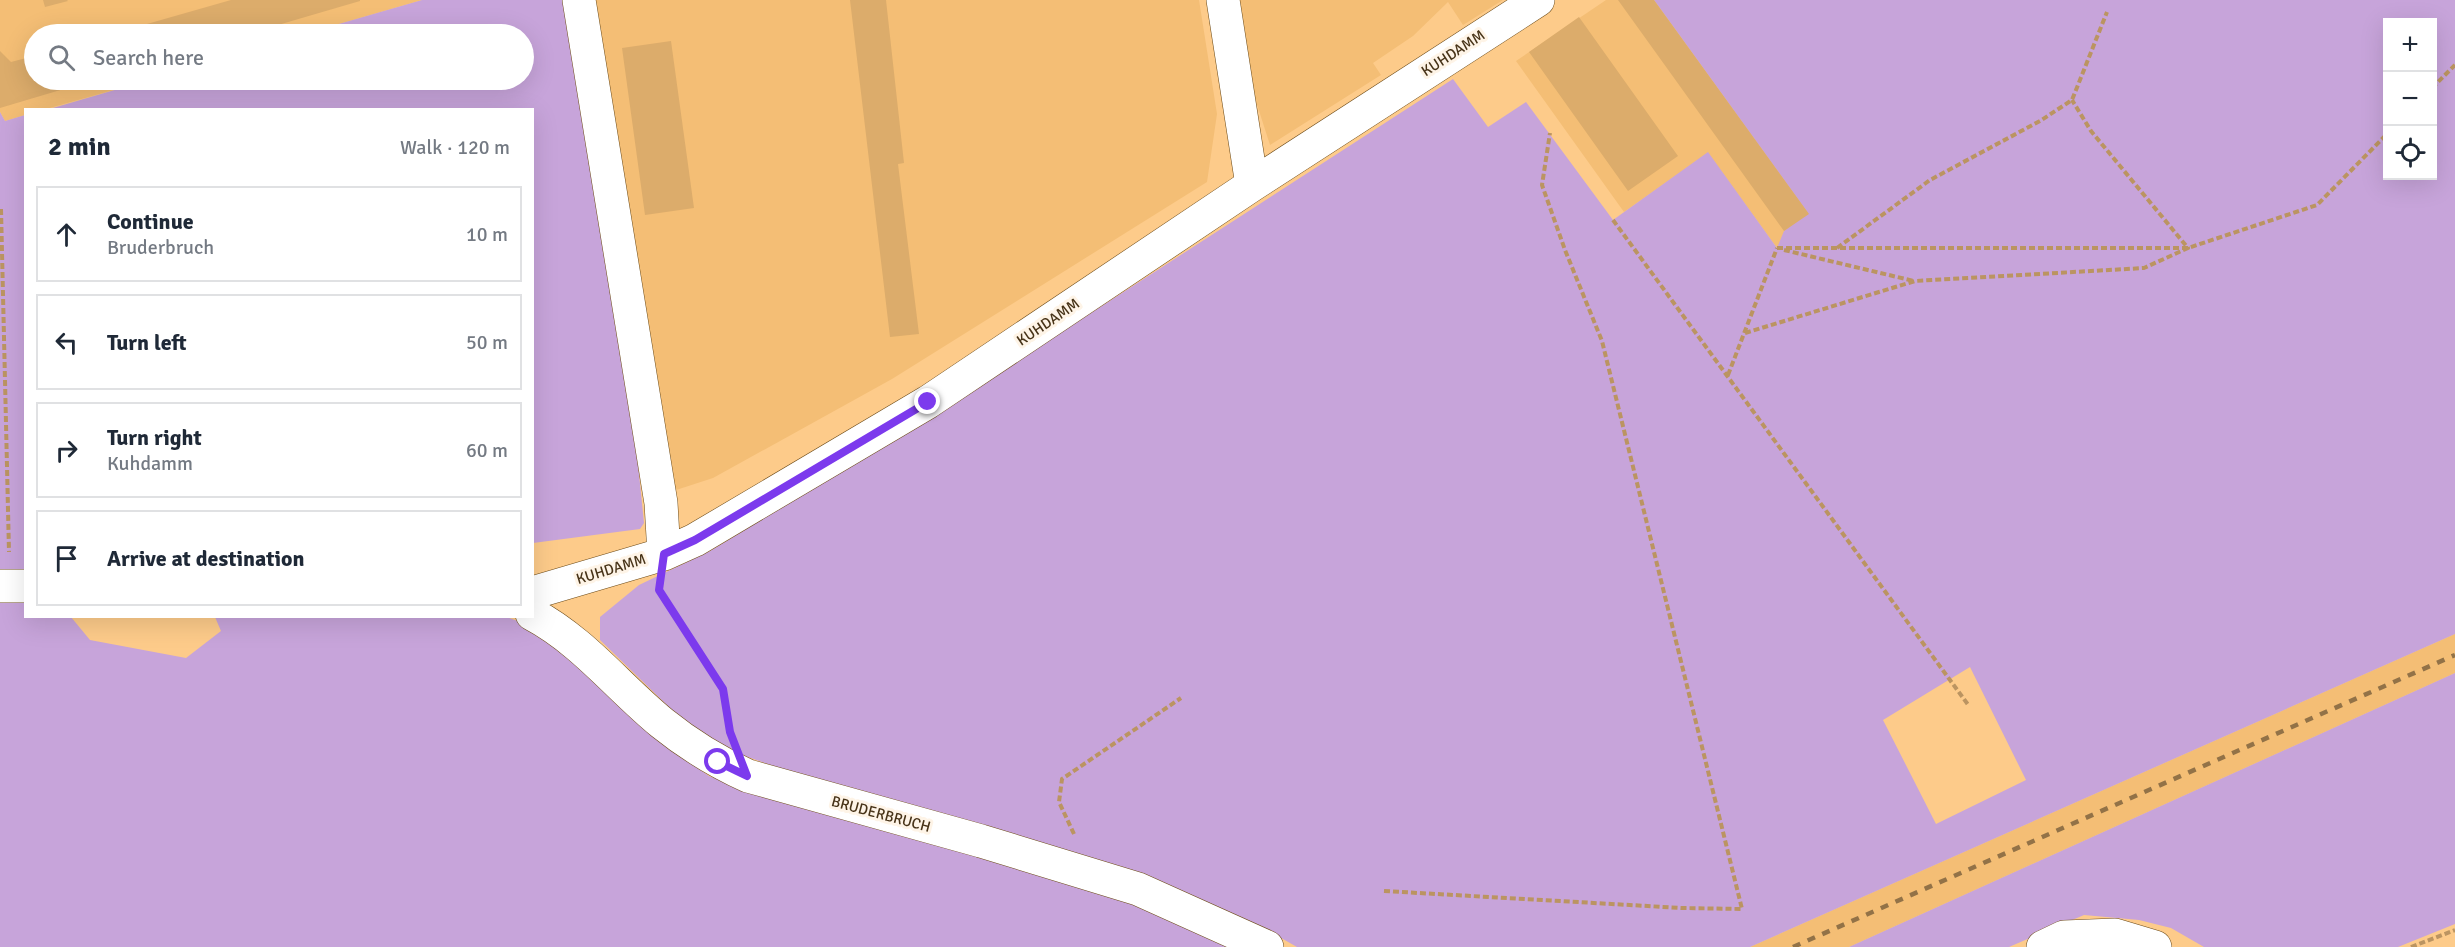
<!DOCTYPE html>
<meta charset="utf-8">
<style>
body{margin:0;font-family:Signika,sans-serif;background:#f6f6f7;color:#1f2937}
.controls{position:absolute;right:18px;top:18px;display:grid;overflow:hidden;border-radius:0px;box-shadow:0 6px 24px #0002}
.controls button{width:54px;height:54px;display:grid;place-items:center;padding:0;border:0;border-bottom:2px solid #e0e1e3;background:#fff;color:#1f2937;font:30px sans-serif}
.stop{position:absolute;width:18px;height:18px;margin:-14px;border:4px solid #7c3aed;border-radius:50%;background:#fff}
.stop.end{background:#7c3aed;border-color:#fff;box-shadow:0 2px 6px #0008}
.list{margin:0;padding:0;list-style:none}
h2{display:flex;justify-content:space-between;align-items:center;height:78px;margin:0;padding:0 24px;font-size:26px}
h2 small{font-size:20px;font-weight:400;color:#747a83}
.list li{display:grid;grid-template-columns:39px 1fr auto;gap:18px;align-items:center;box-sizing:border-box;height:96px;margin:0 12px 12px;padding:0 12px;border:2px solid #e0e1e3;border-radius:0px}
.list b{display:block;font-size:22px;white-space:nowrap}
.list p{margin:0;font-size:20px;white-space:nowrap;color:#747a83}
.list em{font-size:20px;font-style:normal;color:#747a83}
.icon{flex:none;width:33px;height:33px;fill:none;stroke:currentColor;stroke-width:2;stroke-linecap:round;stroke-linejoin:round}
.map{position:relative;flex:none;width:2455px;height:947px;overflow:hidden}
.search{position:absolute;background:#fff;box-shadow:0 6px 24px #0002;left:24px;top:24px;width:510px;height:66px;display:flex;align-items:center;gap:15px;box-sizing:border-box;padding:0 21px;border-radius:33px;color:#747a83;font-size:22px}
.panel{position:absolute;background:#fff;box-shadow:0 6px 24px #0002;left:24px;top:108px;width:510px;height:510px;border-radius:0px}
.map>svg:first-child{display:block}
</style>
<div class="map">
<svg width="2455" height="947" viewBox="0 0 2455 947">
<rect width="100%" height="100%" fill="#fdcb8a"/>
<path fill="#f4be75" d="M0,0H422L304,34H34V80H149L46,109L26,110L25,115L5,121L0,112Z
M594,0H1199L1217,114L1207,182L892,379L713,478L673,491Z
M1238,0H1503L1463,25L1448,2L1413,36L1373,63L1381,75L1270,145L1253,92Z
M1606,0H1654L1809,214L1777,248L1708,153L1624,212L1516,61Z
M2455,634V673L1849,947H1750Z"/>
<path fill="#c7a4da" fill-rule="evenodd" d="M422,0H567L633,415L644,523L640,529L533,543L532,110H46L149,80H524V34H304Z
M1654,0H2455V634L1750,947H1297L1274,934L820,783L720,747L674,712L600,640V617L639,585L710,551L927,419L1453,79L1488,127L1526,102L1613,220L1708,152L1777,248L1784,231L1808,213ZM2388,22H2432V176H2388ZM1970,667L2026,780L1936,824L1883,720Z
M0,112L5,121L25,115V572L0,571Z
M0,601L25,602L26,616L71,617L90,640L186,658L221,631L215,617H507L523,623L549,640L653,736L709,776L749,792L977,852L1141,907L1232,947H0Z
M2455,673V924L2398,947H2204L2171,928L2139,920L2084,915L2009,947H1849Z"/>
<path fill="#dcac6b" d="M43,0H67L68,1L45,7Z
M231,0H360V1L247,34H112Z
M850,0H886L904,163L898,164L919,334L890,337Z
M1618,0H1654L1809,214L1784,231Z
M1579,17L1678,156L1628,191L1529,52Z
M671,41L694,208L645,215L622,48Z
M0,51L11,62L34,56V80H94L0,108Z"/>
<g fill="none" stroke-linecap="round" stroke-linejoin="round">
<defs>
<path id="minor" d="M579,0L661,503L664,554
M1223,0L1252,185
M0,586H26
M532,593L664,554L695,540L928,402L1252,185L1538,0
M532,614C583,641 618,687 662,723C688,744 717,762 748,776L981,841L1138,889L1267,947
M2043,947L2064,937L2115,935L2155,947"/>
</defs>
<use href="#minor" stroke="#6d4b18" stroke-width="34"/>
<path stroke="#bb9461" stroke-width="4" stroke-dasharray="6 3" stroke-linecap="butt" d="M2432,88L2455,65
M1,209L9,552
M1613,220L1969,706
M1777,248H2188L2317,205L2388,133
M1837,248L1930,180L2040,121L2072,100L2107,12
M1784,250L1914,281
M1745,333L1915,281L2144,268L2188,248L2091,131L2072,100
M1728,375L1777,248
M659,590L723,689L729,726
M1074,834L1059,802L1062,779L1181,698
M1384,891L1682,908L1742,909L1602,341L1565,250L1542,185L1550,133
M2411,947L2455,930"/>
<use href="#minor" stroke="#fff" stroke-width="33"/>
<path stroke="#927247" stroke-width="4.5" stroke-dasharray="8 8" stroke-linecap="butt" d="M1793,947L2455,655"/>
</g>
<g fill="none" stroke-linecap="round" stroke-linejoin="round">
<path stroke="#7c3aed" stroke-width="8" d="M718,762L747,776L730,732L723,689L659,590L664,554L695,540L928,402"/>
</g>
<g text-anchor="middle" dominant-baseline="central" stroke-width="6" stroke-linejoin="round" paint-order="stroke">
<g font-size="15" fill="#473318" stroke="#fef4e7">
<text transform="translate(1453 53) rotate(-33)">KUHDAMM</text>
<text transform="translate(1048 322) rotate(-34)">KUHDAMM</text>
<text transform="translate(611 569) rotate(-17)">KUHDAMM</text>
<text transform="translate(881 814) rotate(15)">BRUDERBRUCH</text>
</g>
</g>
</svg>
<div class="controls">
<button>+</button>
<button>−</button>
<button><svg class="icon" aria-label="locate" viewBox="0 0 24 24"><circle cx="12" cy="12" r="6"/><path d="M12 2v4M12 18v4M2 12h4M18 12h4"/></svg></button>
</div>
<div class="stop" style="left:718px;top:762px"></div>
<div class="stop end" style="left:928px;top:402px"></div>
<div class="search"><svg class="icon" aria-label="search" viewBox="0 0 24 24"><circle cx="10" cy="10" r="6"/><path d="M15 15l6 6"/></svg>Search here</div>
<section class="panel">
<h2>2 min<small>Walk · 120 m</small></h2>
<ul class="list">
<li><svg class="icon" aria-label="ahead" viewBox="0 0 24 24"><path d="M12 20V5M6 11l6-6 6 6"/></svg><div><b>Continue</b><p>Bruderbruch</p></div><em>10 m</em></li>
<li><svg class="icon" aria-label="left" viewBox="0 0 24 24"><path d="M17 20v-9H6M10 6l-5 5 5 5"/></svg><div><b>Turn left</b></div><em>50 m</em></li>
<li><svg class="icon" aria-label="right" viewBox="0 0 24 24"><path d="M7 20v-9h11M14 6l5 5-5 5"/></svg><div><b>Turn right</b><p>Kuhdamm</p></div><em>60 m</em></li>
<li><svg class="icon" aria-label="arrive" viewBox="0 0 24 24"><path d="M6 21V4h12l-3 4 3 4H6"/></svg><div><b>Arrive at destination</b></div></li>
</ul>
</section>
</div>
